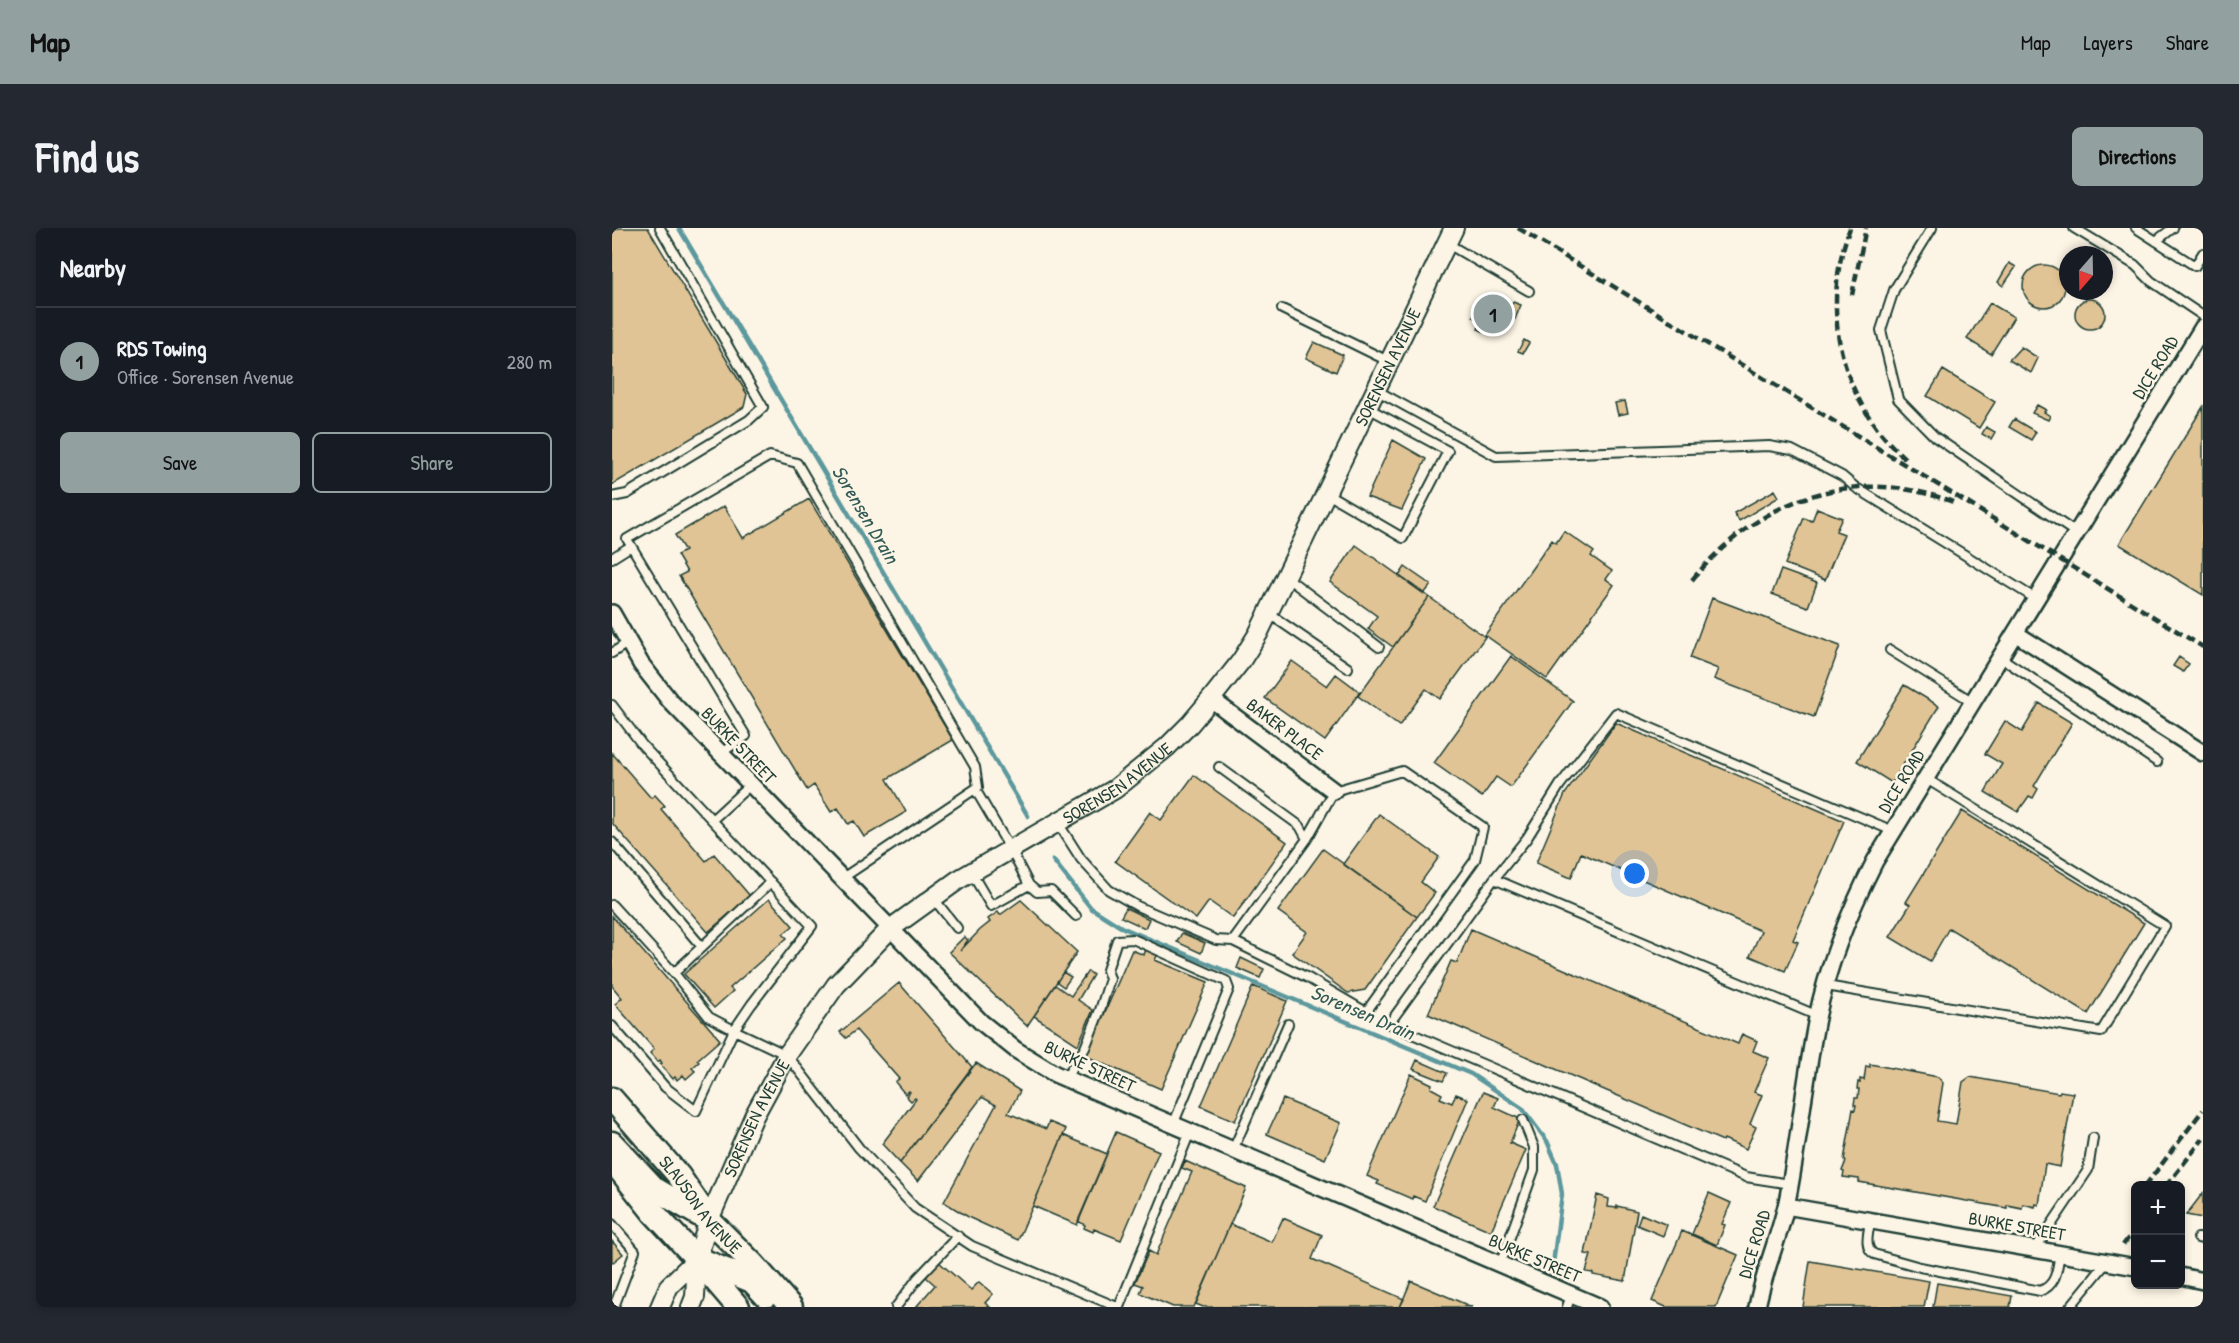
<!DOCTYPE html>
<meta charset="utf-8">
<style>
body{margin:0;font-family:"Patrick Hand",sans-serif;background:#242831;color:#f1f3f6}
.controls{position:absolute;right:18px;bottom:18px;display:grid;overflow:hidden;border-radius:9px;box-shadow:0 3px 9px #0003}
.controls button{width:54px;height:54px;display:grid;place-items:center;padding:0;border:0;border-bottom:2px solid #363941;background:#171b24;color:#f1f3f6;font:30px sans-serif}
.compass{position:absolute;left:1447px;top:18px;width:54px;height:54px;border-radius:50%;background:#171b24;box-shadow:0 3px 9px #0003;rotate:200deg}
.you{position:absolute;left:1023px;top:646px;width:21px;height:21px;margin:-15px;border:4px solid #fff;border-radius:50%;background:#1a73e8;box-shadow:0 0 0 9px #1a73e833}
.badge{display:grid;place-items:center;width:39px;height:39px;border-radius:50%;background:#92a19f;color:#111;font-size:20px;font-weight:700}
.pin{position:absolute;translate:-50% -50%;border:3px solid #fff;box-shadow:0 2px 6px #0006}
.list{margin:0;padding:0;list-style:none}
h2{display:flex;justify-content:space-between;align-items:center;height:78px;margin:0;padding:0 24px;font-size:26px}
h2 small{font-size:20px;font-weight:400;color:#9ea1a6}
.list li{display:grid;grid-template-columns:39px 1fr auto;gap:18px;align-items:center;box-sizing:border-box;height:108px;padding:0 24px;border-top:2px solid #363941}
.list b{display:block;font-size:22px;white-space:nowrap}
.list p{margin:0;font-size:20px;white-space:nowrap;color:#9ea1a6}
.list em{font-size:20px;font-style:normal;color:#9ea1a6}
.actions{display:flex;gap:12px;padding:18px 24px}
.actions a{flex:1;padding:14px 0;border:2px solid #92a19f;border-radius:9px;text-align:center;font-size:21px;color:#92a19f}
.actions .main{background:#92a19f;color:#111}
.map{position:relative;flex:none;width:1591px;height:1079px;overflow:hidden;border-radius:9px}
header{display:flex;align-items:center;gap:36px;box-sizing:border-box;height:84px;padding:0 30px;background:#92a19f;color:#111}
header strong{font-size:28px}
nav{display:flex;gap:33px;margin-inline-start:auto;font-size:21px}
.intro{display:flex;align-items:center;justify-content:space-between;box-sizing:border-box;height:144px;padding:0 36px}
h1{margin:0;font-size:42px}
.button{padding:15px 27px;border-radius:9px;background:#92a19f;color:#111;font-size:21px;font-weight:700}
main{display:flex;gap:36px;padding:0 36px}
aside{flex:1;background:#171b24;border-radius:9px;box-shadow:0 3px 9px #0003}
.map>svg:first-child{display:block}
</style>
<header>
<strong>Map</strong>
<nav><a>Map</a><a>Layers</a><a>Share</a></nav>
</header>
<div class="intro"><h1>Find us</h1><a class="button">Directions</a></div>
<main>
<aside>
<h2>Nearby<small></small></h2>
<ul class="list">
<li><span class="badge">1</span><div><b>RDS Towing</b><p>Office · Sorensen Avenue</p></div><em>280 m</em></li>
</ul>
<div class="actions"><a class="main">Save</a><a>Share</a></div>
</aside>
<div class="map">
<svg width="1591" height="1079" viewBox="0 0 1591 1079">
<rect width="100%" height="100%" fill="#fcf5e5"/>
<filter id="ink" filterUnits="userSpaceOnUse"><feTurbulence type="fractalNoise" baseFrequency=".0167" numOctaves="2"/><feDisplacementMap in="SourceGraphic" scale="12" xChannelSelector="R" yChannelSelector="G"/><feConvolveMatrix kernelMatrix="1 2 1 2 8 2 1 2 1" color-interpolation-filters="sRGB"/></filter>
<g filter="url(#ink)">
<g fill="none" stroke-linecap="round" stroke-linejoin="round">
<path stroke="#5c989d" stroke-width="4.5" d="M67,0L416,588
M441,632L479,680L509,699L859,846L910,880L935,913L945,936L950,966L941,1036"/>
</g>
<path fill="#e1c495" stroke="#1f3d34" stroke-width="1.5" d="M7,0H36L135,166L132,179L0,257V4Z
M1397,35L1404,39L1391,58L1386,54Z
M1411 58a21 21 0 1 1 42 0a21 21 0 1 1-42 0Z
M1463 86a15 15 0 1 1 30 0a15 15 0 1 1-30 0Z
M901,74L909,77L903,91L895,88Z
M1378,75L1402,89L1379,126L1355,111Z
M867,76L899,90L894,103L861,89Z
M870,94L876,97L873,104L866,101Z
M912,112L917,115L911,125L906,123Z
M702,114L731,127L724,144L694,130Z
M1409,119L1426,130L1419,145L1397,132Z
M1331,142L1383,174L1367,200L1315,168Z
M1013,173L1016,185L1006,187L1003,175Z
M1425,177L1434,182L1432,184L1438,188L1436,192L1420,185Z
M1591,179V367L1507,316Z
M1402,191L1424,204L1419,212L1397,199Z
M1374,199L1383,204L1379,211L1370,206Z
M781,212L814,231L790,282L755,269Z
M1163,262L1167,269L1127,293L1122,285Z
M197,271L341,512L275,551L294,584L252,609L242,593L236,596L226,580L219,584L202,557L195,562L67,348L75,344L65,327L73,323L63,307L112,278L131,310Z
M1205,280L1230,290L1224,303L1232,306L1213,352L1173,336L1192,290L1200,293Z
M952,303L982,324L979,328L1000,343L994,351L1002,357L935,451L873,407L940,312L944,315Z
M744,317L817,369L781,419L756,401L765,388L718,354Z
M793,339L819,357L812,366L787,348Z
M1169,342L1205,355L1196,379L1160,366Z
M817,369L873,409L828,471L814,461L787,498L746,468Z
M1100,370L1228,418L1202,489L1102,451L1106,441L1078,430Z
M899,428L961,473L899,559L884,549L870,569L822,535Z
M1567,429L1577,436L1571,444L1561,438Z
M680,433L715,458L724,446L748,464L713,513L653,470Z
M1292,457L1327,478L1280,555L1245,533Z
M1427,475L1460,495L1422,558L1426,561L1421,570L1417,568L1406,584L1373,564L1390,536L1373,526L1393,493L1410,504Z
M1004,495L1232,593L1181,712L1186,714L1173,743L1138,728L1149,703L969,625L959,650L924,635L953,566Z
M0,525L39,570L43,567L53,578L49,581L94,633L102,626L138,668L96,704L0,595Z
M582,547L675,614L621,690L597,673L584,691L503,633L538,584L549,592Z
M1350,583L1532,695L1476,786L1337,700L1318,733L1278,709L1298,677L1294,674Z
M767,586L827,629L809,654L823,665L805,689L731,636Z
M711,621L805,689L753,762L736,765L680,725L695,704L666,683Z
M157,671L181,698L171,706L175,710L118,760L121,763L102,780L72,746Z
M409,672L465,724L415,798L337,724L352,709L356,712L348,723L368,702L378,694L376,691L386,684L388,687Z
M514,680L537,691L533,700L509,689Z
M0,688L108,812L85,832L87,834L80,840L83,843L74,851L71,847L65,852L63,849L61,851L48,836L50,835L48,832L46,834L38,825L42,821L3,776L10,770L0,758Z
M859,701L1126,816L1130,806L1145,813L1141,823L1157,830L1142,864L1150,867L1138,896L1144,899L1134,921L1112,911L1111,913L816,786L839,733L845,735Z
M570,705L593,715L589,725L565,714Z
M534,721L546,726L543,732L596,754L549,861L474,828L520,722L532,727Z
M629,730L652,741L648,750L625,740Z
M476,743L481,747L466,772L481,782L466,817L422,788L443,757L459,768Z
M451,744L459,749L452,759L445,754Z
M287,755L360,839L288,935L270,916L304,871L303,870L299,873L294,868L298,864L297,863L293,866L283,854L287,851L244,802L234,810L228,804Z
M641,758L675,773L623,893L589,878Z
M805,832L835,845L831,853L801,841Z
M364,835L408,863L396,885L434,901L437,894L454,901L406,1012L358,990L332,974L384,877L370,869L306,953L288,935Z
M1258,836L1326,849L1331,855L1325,893L1344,896L1351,854L1358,849L1447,865L1448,863L1461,865L1448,939L1433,936L1427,977L1424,976L1423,979L1411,976L1410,980L1395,977V980L1247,954V951L1231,949L1232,944L1230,943L1234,933L1232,932L1241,881L1243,882L1244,877H1242L1243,870H1246L1247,861H1245L1246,854L1248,855V851L1252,852L1254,838L1258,839Z
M799,846L820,856L819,860L830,866L828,870L840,875L844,866L856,871L813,973L801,968L800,971L765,956L767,953L755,948Z
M871,864L886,870L882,879L908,891L898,915L914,922L879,1003L821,978Z
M671,871L729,895L713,931L655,906Z
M504,904L547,923L509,1012L482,1001L481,1004L472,1000L473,997L466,993Z
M451,907L495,926L465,997L421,978Z
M573,933L634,960L582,1079H561L528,1065L531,1058L523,1055L537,1023L544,1027L580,944L570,940Z
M1097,965L1119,975L1110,996L1113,997L1105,1017L1080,1006Z
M1591,965V990L1574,987Z
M985,967L997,971L996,979L1005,980V978L1025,983L1013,1053L981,1047V1045L974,1044L979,1027L973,1026Z
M1029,986L1055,997L1051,1008L1025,997Z
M671,990L710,1007L700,1031L792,1071L788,1079H591L584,1076L618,996L660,1014Z
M1070,1003L1126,1027L1104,1079H1054L1040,1073Z
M0,1013L11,1026L0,1035Z
M1198,1033L1317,1053L1312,1079H1191Z
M327,1034L359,1062L367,1054L381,1066L373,1075L378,1079H304L323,1057L314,1049Z
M799,1053L860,1079H788Z
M1325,1055L1400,1068L1398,1079H1321Z"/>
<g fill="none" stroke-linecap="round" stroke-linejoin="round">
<defs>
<path id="service" d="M1320,0L1282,62L1269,102L1286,171L1323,209L1464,305
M1462,0L1523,37L1539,53L1591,88
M1524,0L1583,38L1591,25
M1544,13L1561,0
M836,16L917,63
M670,81L776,133
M764,162L884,228L1157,218L1180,222L1230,248L1243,259L1424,371
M714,265L791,310L836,223L756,180
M0,269L15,266L137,192L151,179L48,0
M0,330L19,318
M674,349L767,419
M656,385L736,440
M1278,422L1361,474
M0,425L17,414
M1388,429L1545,534
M0,477L31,518L100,592L138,557
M109,525L134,508L15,311L158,228L185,235L363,539L366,559L229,651
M607,539L688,598L695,611
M363,561L399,622L417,657L425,664L439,663L464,688
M100,592L200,698L139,777L122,802L175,827L247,920L303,980L360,1018L505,1079
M446,595L469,631L497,662L525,678L604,712L621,713L695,611L722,563L790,543L871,599L863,632L754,784L696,750L621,713
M0,614L90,719
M359,644L379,678L417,657
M882,651L1206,788
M322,671L345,700
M0,677L62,745L159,654
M1214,758L1489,804L1553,698L1313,550
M0,798L53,859L84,883L122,802L97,789L62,745
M453,851L473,820L488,782L498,751L495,742L505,712L521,711L614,753L617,761L561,897
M621,922L676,796
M1178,956L1134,949L777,796L882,651L915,610L948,557L1004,485L1281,603
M1258,993C1257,1004 1251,1019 1262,1026L1308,1039L1428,1063C1445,1057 1445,1041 1448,1025
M0,996L23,1023L2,1079
M1586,1010L1591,1011
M1423,1021L1476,942L1481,910
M888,1037L922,942V919L911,892
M284,1079L306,1050L346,1008
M507,1079L578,904
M955,1079L959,1067
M1458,1079L1495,1034"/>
<path id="minor" d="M0,385L29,436L58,473L369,794L404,822L443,846L988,1079
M1403,405L1591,525
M599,471L722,563
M1174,978L1524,1039
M1568,1048L1591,1053
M1145,1079C1152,1043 1167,1010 1175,974C1187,913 1193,851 1205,790C1216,735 1238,682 1263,633L1591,99"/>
<g id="tertiary">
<path d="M48,1079L57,1058L85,1031"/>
<path id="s1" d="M79,1079L83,1069L85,1031L97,992L142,888L175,827L224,757L278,701L346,652L503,561L555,519L578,496L599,471L629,433L646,406L842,0"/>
</g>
<g id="primary">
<path id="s2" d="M0,871L67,948L97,992L141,1036L179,1079"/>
<path d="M0,915L43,961L91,989"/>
<path d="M0,932L41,984L85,1031L126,1079"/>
<path d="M87,1031L140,1053L154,1068"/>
</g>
</defs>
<use href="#service" stroke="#1f3d34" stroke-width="12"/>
<use href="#minor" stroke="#1f3d34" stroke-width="20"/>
<use href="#tertiary" stroke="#1f3d34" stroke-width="22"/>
<use href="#primary" stroke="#1f3d34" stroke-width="27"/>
<use href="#service" stroke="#fcf5e5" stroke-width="8"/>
<use href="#minor" stroke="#fcf5e5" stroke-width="15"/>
<use href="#tertiary" stroke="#fcf5e5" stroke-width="18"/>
<use href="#primary" stroke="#fcf5e5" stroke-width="22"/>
<path stroke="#1f3d34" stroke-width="4.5" stroke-dasharray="9 4.5" stroke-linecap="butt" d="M906,0L1591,419
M1238,0C1207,81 1228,175 1295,232
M1240,67L1254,0
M1080,352C1147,271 1241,236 1341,274
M1533,958L1591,882
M1554,958L1591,911
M1511,1017L1524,1000"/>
</g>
</g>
<g text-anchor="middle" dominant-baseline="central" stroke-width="5" stroke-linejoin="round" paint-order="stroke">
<g font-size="18" fill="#1f3d34" stroke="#fcf5e5">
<text stroke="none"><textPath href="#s1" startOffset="1210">SORENSEN AVENUE</textPath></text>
<text transform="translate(1543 139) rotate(-58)">DICE ROAD</text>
<text transform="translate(673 501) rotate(37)">BAKER PLACE</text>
<text transform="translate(127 517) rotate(46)">BURKE STREET</text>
<text stroke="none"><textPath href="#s1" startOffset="706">SORENSEN AVENUE</textPath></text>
<text transform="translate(1289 553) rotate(-58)">DICE ROAD</text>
<text transform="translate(478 838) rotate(25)">BURKE STREET</text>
<text stroke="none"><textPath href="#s1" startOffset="202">SORENSEN AVENUE</textPath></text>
<text stroke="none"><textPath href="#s2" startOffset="138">SLAUSON AVENUE</textPath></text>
<text transform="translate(1405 998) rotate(10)">BURKE STREET</text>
<text transform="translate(1142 1016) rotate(-73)">DICE ROAD</text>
<text transform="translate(923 1030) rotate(23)">BURKE STREET</text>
</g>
<g font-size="20" font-style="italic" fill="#335b57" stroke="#fcf5e5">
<text transform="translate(254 286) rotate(59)">Sorensen Drain</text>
<text transform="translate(751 784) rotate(23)">Sorensen Drain</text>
</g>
</g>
</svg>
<div class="controls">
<button>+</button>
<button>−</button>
</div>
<svg class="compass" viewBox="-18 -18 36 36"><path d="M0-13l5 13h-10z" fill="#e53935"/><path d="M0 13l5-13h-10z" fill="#9ea1a6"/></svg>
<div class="you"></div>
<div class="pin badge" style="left:881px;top:86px">1</div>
</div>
</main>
